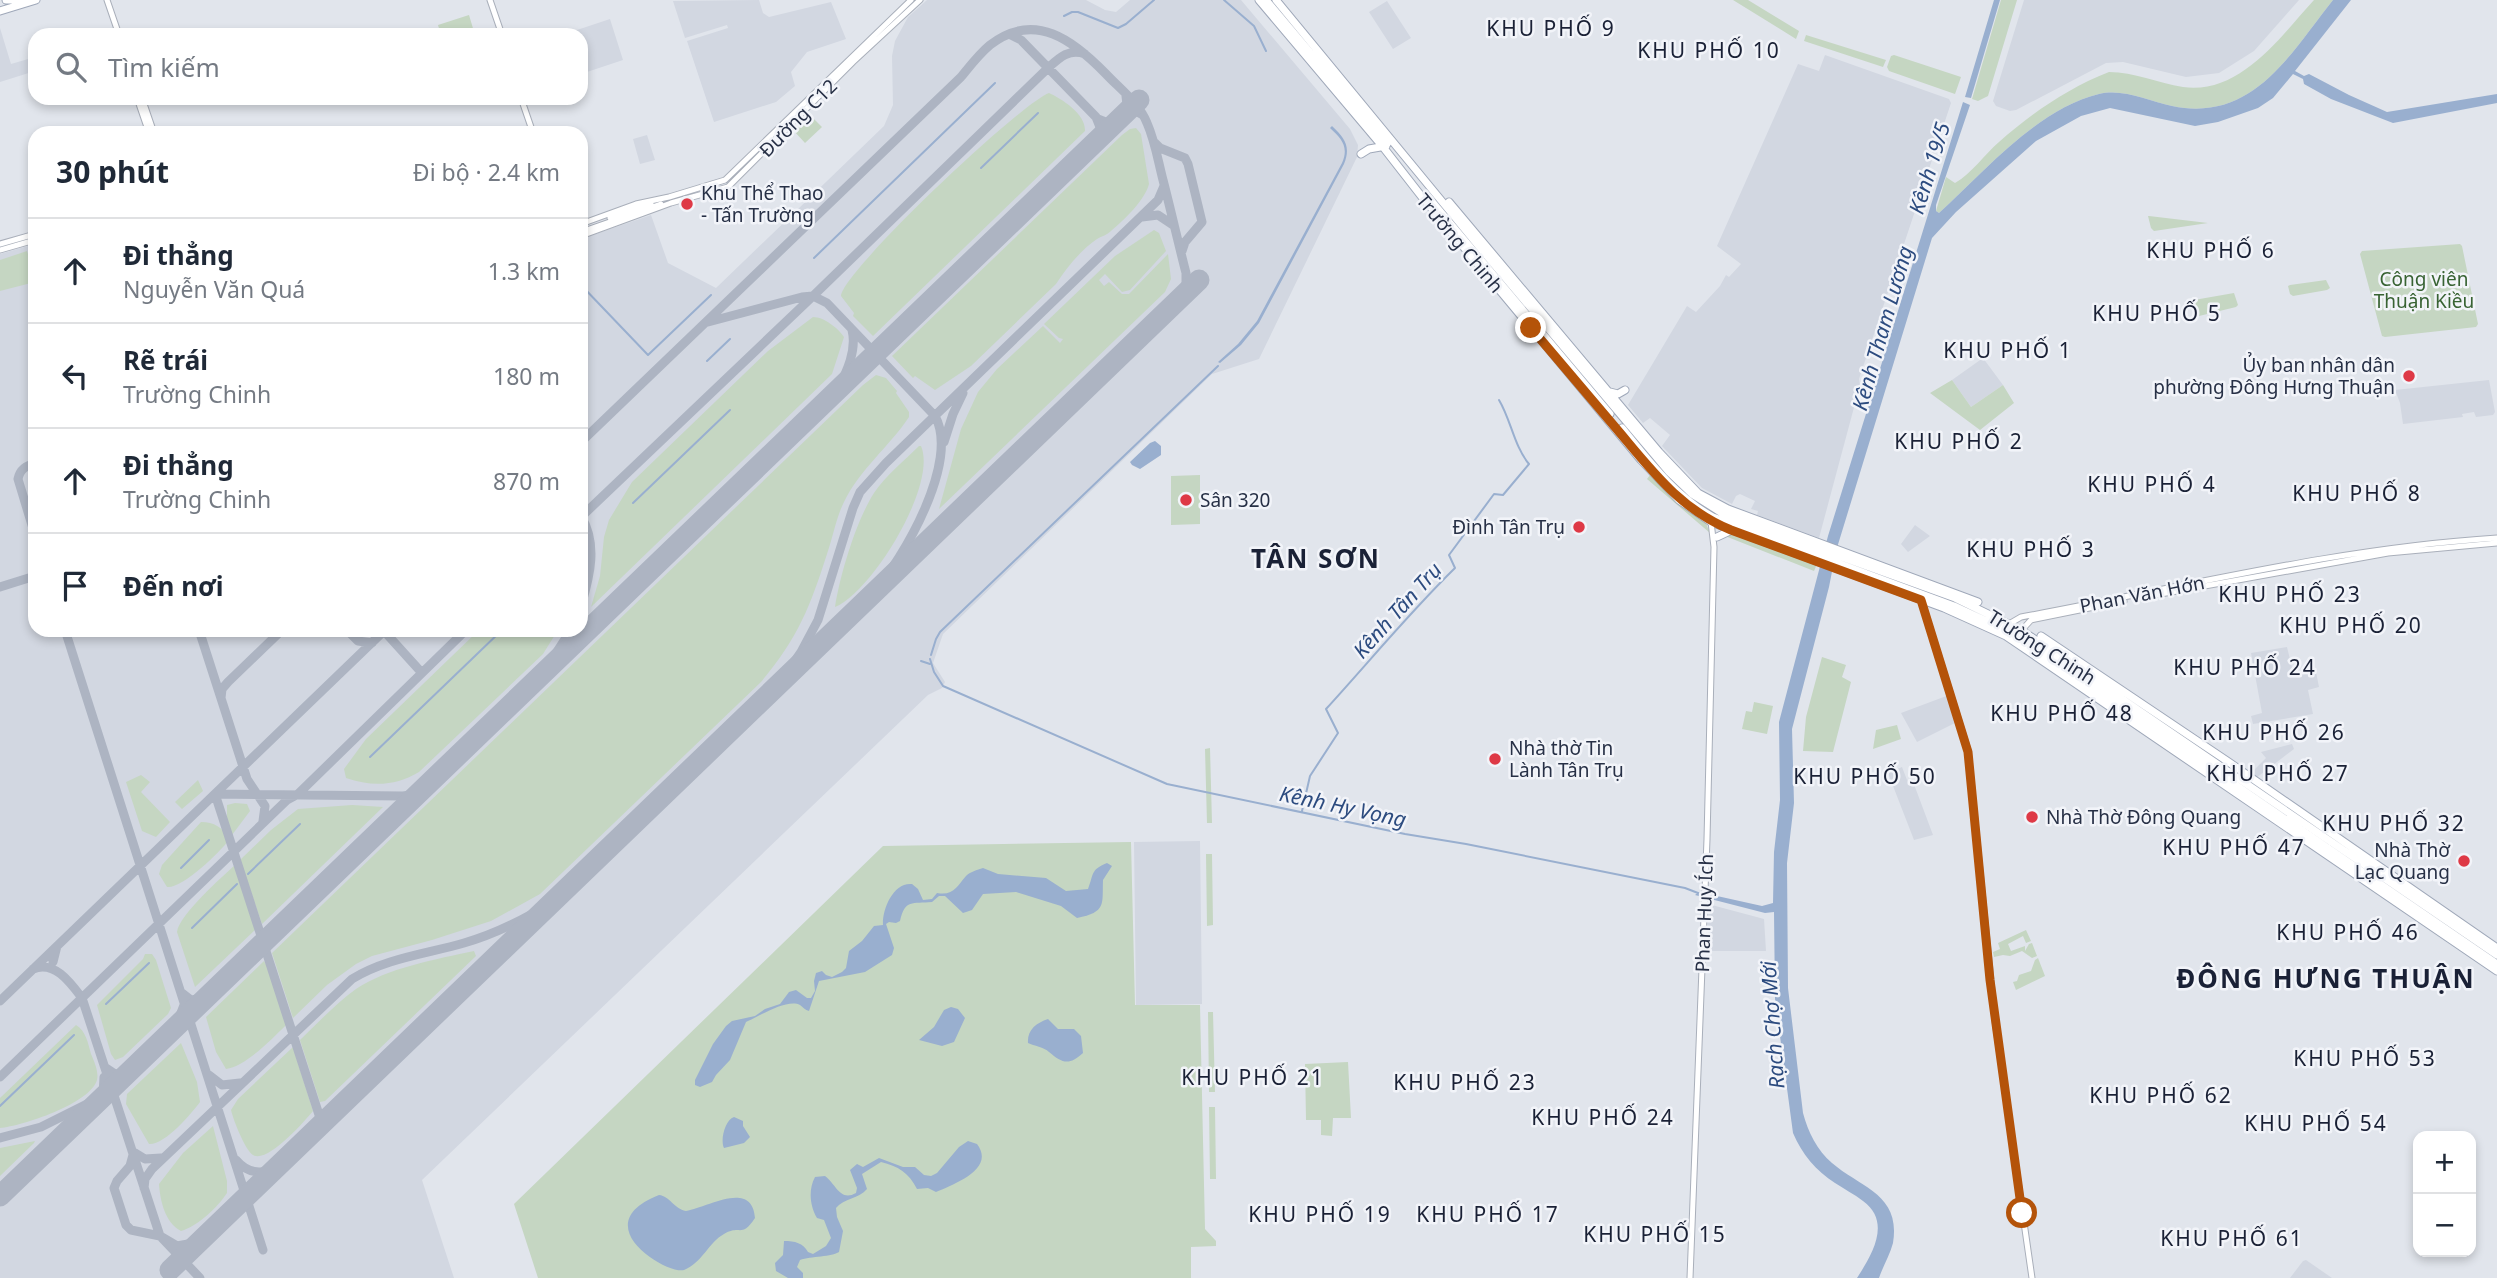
<!DOCTYPE html>
<html lang="vi">
<meta charset="utf-8">
<style>
body{margin:0;font-family:"Noto Sans",sans-serif;background:#f2f2f3;color:#1f2937}
.controls{position:absolute;right:21px;bottom:21px;display:grid;overflow:hidden;border-radius:14px;box-shadow:0 4px 10px #0003}
.controls button{width:63px;height:63px;display:grid;place-items:center;padding:0;border:0;border-bottom:2px solid #e0e1e3;background:#fff;color:#1f2937;font:35px sans-serif}
.stop{position:absolute;width:21px;height:21px;margin:-16px;border:5px solid #b45309;border-radius:50%;background:#fff}
.stop.end{background:#b45309;border-color:#fff;box-shadow:0 2px 7px #0008}
.list{margin:0;padding:0;list-style:none}
h2{display:flex;justify-content:space-between;align-items:center;height:91px;margin:0;padding:0 28px;font-size:30px}
h2 small{font-size:23px;font-weight:400;color:#747a83}
.list li{display:grid;grid-template-columns:46px 1fr auto;gap:21px;align-items:center;box-sizing:border-box;height:105px;padding:0 28px;border-top:2px solid #e0e1e3}
.list b{display:block;font-size:26px;white-space:nowrap}
.list p{margin:0;font-size:23px;white-space:nowrap;color:#747a83}
.list em{font-size:23px;font-style:normal;color:#747a83}
.icon{flex:none;width:38px;height:38px;fill:none;stroke:currentColor;stroke-width:2;stroke-linecap:round;stroke-linejoin:round}
.map{position:relative;flex:none;width:2497px;height:1278px;overflow:hidden}
.search{position:absolute;background:#fff;box-shadow:0 4px 10px #0003;left:28px;top:28px;width:560px;height:77px;display:flex;align-items:center;gap:18px;box-sizing:border-box;padding:0 24px;border-radius:21px;color:#747a83;font-size:26px}
.panel{position:absolute;background:#fff;box-shadow:0 4px 10px #0003;left:28px;top:126px;width:560px;height:511px;border-radius:21px}
.map>svg:first-child{display:block}
</style>
<div class="map">
<svg width="2497" height="1278" viewBox="0 0 2497 1278">
<rect width="100%" height="100%" fill="#e1e5ec"/>
<path fill="#d2d7e1" d="M759,0L763,13L769,17L831,2L846,39L807,52L791,72L795,86L776,102L714,122L687,41L728,28L727,25L685,38L673,1Z
M927,0H1086L1105,10L1116,12L1130,0H1241L1350,129L1358,145L1357,157L1259,359L1212,374L943,634L933,663L945,682L942,688L928,695L422,1180L454,1278H0V254L35,244V630H581V239L651,215L668,263L716,288L884,126L893,105L892,56L895,41L908,17Z
M2024,0H2299L2254,51L2219,73L2186,77L2123,62L2106,63L2016,110L2010,111L1996,106L1993,101Z
M1387,1L1411,38L1393,49L1369,12Z
M610,19L623,60L587,72L581,53V35H575L574,31Z
M0,28L11,64L35,57V71L0,82Z
M1825,55L1949,99L1951,103L1859,379L1860,385L1819,538L1757,515L1758,511L1751,509L1755,501L1740,494L1736,496L1732,504L1702,488L1662,446L1670,435L1650,418L1643,423L1628,405L1687,306L1696,312L1720,286L1726,275L1729,277L1741,264L1717,246L1798,64L1819,71Z
M647,135L655,160L640,164L633,139Z
M1983,358L2003,385L1971,407L1952,380Z
M2489,380L2495,412L2493,415L2476,417L2474,412L2462,414L2463,417L2403,424L2400,403L2395,390Z
M1915,525L1930,536L1908,552L1901,544Z
M2287,647L2294,676L2316,672L2319,687L2308,690L2313,714L2253,724L2251,716L2262,713L2251,653Z
M1949,695L1957,722L1917,742L1901,713Z
M2292,744L2294,749L2256,778L2250,774L2266,758L2261,752Z
M1902,767L1907,780L1912,779L1933,835L1914,840L1888,773Z
M1200,841L1202,1004L1136,1005L1134,842Z
M1708,904L1764,919L1766,951H1707Z
M2306,1260L2332,1278H2290L2303,1261Z"/>
<path fill="#c5d6c2" d="M1733,0H1748L1799,31L1796,39Z
M2001,0H2017L1988,96L1978,101L1972,99Z
M2314,0H2333C2290,54 2253,123 2172,106C2149,101 2123,88 2099,94C2037,109 1984,172 1939,213L1936,211L1946,177L1955,183C1972,173 1984,155 1999,142C2032,113 2068,88 2109,72C2134,72 2158,83 2183,87C2240,95 2280,37 2314,0Z
M469,15L475,35H441L438,25Z
M1806,35L1886,60L1883,67L1804,41Z
M1894,55L1961,77L1955,94L1889,71L1887,67L1891,56Z
M1049,93C1062,99 1086,114 1085,131L873,336L853,316L854,313L841,296C842,272 1021,103 1049,93Z
M811,116L822,127L805,143L794,131Z
M1136,128L1141,134L1149,184C1145,200 1124,220 1111,231C1107,235 1102,236 1097,239C1081,250 1067,267 1056,284L971,366L935,390L915,376L913,378L892,356L1122,135L1130,129Z
M2148,216H2149L2208,223L2154,231L2151,228Z
M1154,230L1159,233L1166,251L1130,290L1122,292L1105,274L1099,280L1104,286L1109,282L1122,294H1129L1168,254L1171,279L1165,292L939,509L961,429L978,392L997,369L1043,326L1060,343L1063,339L1059,338L1044,324L1115,256Z
M2460,244L2462,246L2478,324L2476,327L2385,337L2382,336L2360,254L2362,251Z
M27,251L28,254L35,252V282L0,291V260Z
M2326,280L2330,288L2327,290L2293,296L2290,294L2288,286L2290,285Z
M2234,293L2238,305L2236,307L2199,316L2197,315L2194,300Z
M813,317C824,317 838,328 844,337L832,374L591,607L600,576L604,537L609,520L632,482L768,351Z
M876,375L886,378L897,391L896,393L909,412V417C889,447 860,469 844,502C836,518 833,537 827,554C810,607 798,638 761,682L540,894L491,921L432,940L372,956L356,964L327,985L293,1018L272,953L863,385Z
M1952,380L1971,407L2003,385L2014,403L1980,430L1930,393Z
M919,446H921C938,485 871,593 835,607C840,575 856,521 874,493C886,475 904,461 919,446Z
M1200,475V524L1171,525V476Z
M1650,475L1705,521L1710,533L1647,479Z
M1731,532L1817,564L1814,571L1725,536Z
M479,630H558L543,654L419,772C396,786 372,787 346,778L344,769L366,739Z
M1822,657L1846,665L1842,677L1851,682L1833,752L1803,751L1806,717Z
M1754,702L1773,706L1767,734L1742,729L1746,711L1752,712Z
M1897,725L1901,739L1873,749L1876,730Z
M1210,748L1212,823H1207L1205,749Z
M141,775L150,782L141,792L170,822L156,837L142,831L126,782Z
M198,780L203,791L182,809L175,802Z
M235,803L247,804L250,811L232,835L227,819V805Z
M352,805L383,807L262,924L240,860L271,830L298,809Z
M201,822C214,822 223,827 229,840C219,853 182,889 167,887L159,874L162,865Z
M1131,842L1135,1005H1200L1205,1229L1216,1241V1246L1191,1247V1278H538L514,1204L883,846Z
M1206,854H1212L1213,925L1207,926Z
M236,864L256,929L195,987L177,932C179,915 222,877 236,864Z
M2026,930L2031,941L2026,943L2023,936L2008,944L2011,951L2025,946V951L2029,944L2032,943L2037,956L2032,958L2022,951L2010,956L2003,955L1994,957L1993,952L2000,949L1998,943Z
M474,951L476,956L325,1101L320,1102L300,1040C318,1023 335,1004 356,989C387,968 437,959 474,951Z
M145,954H152L156,960L171,1008L168,1014L123,1057L115,1060L111,1054L97,1005L143,959Z
M2038,958L2045,976L2016,990L2013,982L2017,981L2019,975L2031,971L2035,960Z
M264,961L268,968L286,1025C272,1039 245,1067 226,1069L216,1052L206,1017Z
M1208,1012H1213L1215,1092H1209Z
M76,1025C86,1031 88,1043 91,1054C94,1061 99,1072 97,1080C90,1104 22,1126 0,1128V1098Z
M181,1043L197,1082L200,1102C191,1114 165,1145 149,1144L126,1104L127,1094Z
M293,1047L313,1111C304,1122 267,1164 253,1155C245,1150 233,1119 231,1110L238,1099Z
M1348,1062L1351,1118H1333L1332,1136L1321,1135V1120H1306L1305,1064Z
M1209,1107H1215L1216,1179H1210Z
M213,1126L227,1181V1193C217,1208 198,1226 181,1231C165,1223 160,1200 159,1184L183,1153Z
M35,1141L34,1143L0,1176V1148Z"/>
<path fill="#99afcf" d="M1994,0H2000L1971,98L1965,97Z
M2333,0H2351L2295,71L2304,76L2309,74L2349,95L2387,112L2497,94V103L2393,123L2331,99L2304,84L2303,79L2293,74L2273,98L2258,108L2218,122L2195,126L2110,108L2081,116L2036,141L1956,212L1932,238L1836,551L1829,587L1792,729L1794,803L1787,863L1788,988L1803,1113C1808,1132 1817,1150 1832,1163C1861,1188 1901,1194 1893,1243C1890,1255 1883,1266 1879,1278H1857C1872,1255 1892,1222 1863,1201C1854,1194 1844,1189 1835,1183C1816,1171 1802,1154 1793,1133L1775,999L1774,912L1765,913L1695,895L1699,892L1762,906L1773,903L1774,852L1780,800L1779,722L1828,536L1963,102L1970,105L1936,205V211L1939,213C1984,172 2037,109 2099,94C2123,88 2149,101 2172,106C2253,123 2290,54 2333,0Z
M1332,126C1345,138 1351,147 1344,164L1259,323L1241,345L1220,363L1218,362L1238,344L1257,321L1342,163C1349,147 1342,139 1330,128Z
M1155,441L1161,446V455L1140,469L1132,465L1130,462L1150,443Z
M1107,863L1112,866L1103,880C1102,904 1107,912 1077,918L1061,906L1016,892L983,894L972,910L963,913L945,896H939L932,902C912,904 905,899 900,921L896,923L889,922L886,924L894,948L892,955L865,972L819,981L809,1011C805,1010 803,1007 800,1005C787,998 758,1017 746,1022L730,1060L716,1075L712,1082L700,1087L695,1085V1080L713,1044L726,1026L732,1021L755,1016L765,1009L780,1004L789,992L796,990L807,998H811L815,991L814,981L816,973L822,971L826,975L832,977L842,972L846,968L849,951L862,941L874,926L883,925C882,910 893,882 912,884L918,889L923,900L932,899L937,893C954,896 957,886 966,876C970,872 977,870 983,868L998,874L1046,878L1066,891L1088,889C1094,874 1090,870 1107,863Z
M951,1007L958,1009L965,1018L954,1042L942,1046L919,1040L934,1027L944,1010Z
M1048,1019L1058,1029H1074L1081,1036L1083,1053C1069,1066 1062,1063 1049,1052C1044,1047 1034,1046 1028,1043C1027,1030 1036,1023 1048,1019Z
M734,1117L743,1121V1126L750,1137L744,1143L724,1148C720,1140 725,1120 734,1117Z
M968,1141L977,1144C996,1169 954,1184 936,1192L928,1188L917,1189C909,1173 898,1166 881,1162L862,1174L867,1189C859,1199 844,1198 836,1208L837,1217L843,1231L839,1252C832,1257 811,1256 800,1260L797,1267L803,1273V1278H788L776,1271L775,1263L783,1255L784,1241C795,1241 803,1243 808,1252L813,1254L826,1246L831,1238L824,1220L817,1218C810,1206 808,1190 815,1177L825,1176C836,1184 840,1202 856,1193L857,1188L850,1170L857,1164L863,1167L879,1158L903,1167H915L924,1175L931,1176L937,1173L959,1147Z
M659,1195C670,1196 674,1209 686,1211C707,1208 752,1179 755,1218C741,1239 741,1224 724,1234C709,1242 702,1263 684,1270C668,1275 583,1225 659,1195Z"/>
<g fill="none" stroke-linecap="round" stroke-linejoin="round">
<path stroke="#99afcf" stroke-width="2" d="M1224,0L1254,26L1266,51
M1064,16L1072,12H1078L1118,28L1126,24L1154,0
M981,168L1038,113
M814,258L995,83
M581,285L648,355L711,295
M707,361L730,339
M633,503L730,410
M931,655L936,639L940,632L1218,366
M930,659L934,672L943,686L1167,784L1405,834L1466,844L1685,888L1698,893
M921,661L930,664
M370,757L502,630
M1302,811L1310,776L1338,733L1326,709C1369,662 1409,613 1455,568L1449,555L1494,494L1503,495L1529,464C1514,446 1511,420 1499,400
M181,868L209,840
M248,874L300,824
M192,928L237,884
M106,1004L149,963
M0,1106L74,1035"/>
<path stroke="#adb4c2" stroke-width="9" d="M1011,35L1021,40L1096,117L1100,127L1099,139
M1126,96L1127,105L1125,114L1136,111L1143,115
M1098,119L1113,125
M1155,143L1160,148L1185,158L1188,164L1202,222L1185,242L1182,251
M1142,217L1158,215L1173,225
M708,322L802,297L813,296L827,303L935,416C960,461 904,558 873,593
M838,389C847,371 857,350 852,330
M581,442L961,77C970,66 979,54 990,45C1035,10 1074,41 1106,74C1120,89 1139,103 1147,123C1155,141 1158,161 1163,180C1171,211 1178,242 1186,273V283L1182,296
M944,442L953,414L963,393
M35,463C26,466 20,469 18,479L35,535
M581,516C598,544 590,576 581,606
M581,517L813,296L1048,68C1059,58 1069,48 1085,54
M0,587L35,576
M65,630L263,1250
M199,630L247,779L265,806L263,821
M347,630L358,641L372,643
M384,631L422,673
M542,675L571,630
M779,684L801,652L818,620L853,508L860,492L886,463L1158,200L1164,186
M221,698L222,689L228,682L282,630
M53,962L57,946
M33,969C54,960 70,982 82,998L160,1236L177,1246L199,1242
M182,993L191,1000L205,998
M0,1001L385,630
M176,1026L184,1005
M106,1068L115,1074L127,1073
M209,1075L222,1085L240,1083
M0,1077L287,800L298,794L466,630
M322,1124L215,794L403,796L418,794
M0,1138L41,1127L103,1096L104,1077
M132,1151L145,1159L161,1158
M133,1155L130,1166L117,1181L114,1188L126,1225L131,1230L160,1236L200,1278
M236,1160C247,1173 260,1175 276,1168
M144,1188L145,1179L152,1169L352,979C386,958 426,954 464,943C496,934 525,919 552,902"/>
<path stroke="#adb4c2" stroke-width="21" d="M0,1196L1139,100
M170,1270L1199,280"/>
<defs>
<path id="secondary" d="M107,0L119,35
M490,0L502,35
M137,98L149,133
M142,98L154,133
M521,98L533,133
M610,218L651,203
M581,224L636,204L669,197L725,180L911,0
M581,232L661,204
M581,236L671,203L728,187L853,62L920,0
M0,244L35,234
M0,250L35,240
M2144,597L2388,553L2497,543
M1921,599L1968,750L1995,1021L2032,1278
M2009,624L2021,617C2179,588 2336,548 2497,538
M2019,633L2031,620L2124,601
M1690,1278L1707,839L1714,547L1711,522"/>
<path id="primary" d="M6,0H22
M1259,0L1383,147L1422,197L1641,460L1679,500L1711,522L1944,608L2006,636L2497,971
M1266,0L1387,144
M1276,0L1482,250L1669,472L1692,494L1725,515L1955,598L2021,630L2497,955
M0,11L36,0
M1361,154L1369,149L1386,146
M1429,198L1610,414
M1449,202L1659,452L1698,493L1728,509L1978,602
M1610,392L1618,394L1625,390
M1622,428C1649,461 1675,496 1713,517L1954,606L2018,636L2497,964
M1717,537L1732,530
M2041,636L2230,763L2497,948"/>
</defs>
<use href="#secondary" stroke="#a9afba" stroke-width="7"/>
<use href="#primary" stroke="#9fa8b9" stroke-width="9"/>
<use href="#secondary" stroke="#fff" stroke-width="5"/>
<use href="#primary" stroke="#fff" stroke-width="7"/>
</g>
<g fill="none" stroke-linecap="round" stroke-linejoin="round">
<path stroke="#b45309" stroke-width="9" d="M1531,328C1559,361 1587,394 1615,427C1650,468 1679,509 1731,530L1921,600L1968,752L1990,980L2022,1213"/>
</g>
<g fill="#de3946" stroke="#f2f4f9" stroke-width="2.5">
<circle cx="687" cy="204" r="7"/>
<circle cx="2409" cy="376" r="7"/>
<circle cx="1186" cy="500" r="7"/>
<circle cx="1579" cy="527" r="7"/>
<circle cx="1495" cy="759" r="7"/>
<circle cx="2032" cy="817" r="7"/>
<circle cx="2464" cy="861" r="7"/>
</g>
<g text-anchor="middle" dominant-baseline="central" stroke-width="5" stroke-linejoin="round" paint-order="stroke">
<g font-size="19" fill="#273046" stroke="#f2f4f9">
<text transform="translate(798 118) rotate(-45)">Đường C12</text>
<text transform="translate(1460 243) rotate(50)">Trường Chinh</text>
<text transform="translate(2142 594) rotate(-11)">Phan Văn Hớn</text>
<text transform="translate(2042 647) rotate(32)">Trường Chinh</text>
<text transform="translate(1704 913) rotate(-88)">Phan Huy Ích</text>
</g>
<g font-size="19" fill="#273046" stroke="#f2f4f9" text-anchor="start">
<text x="701" y="193">Khu Thể Thao<tspan x="701" dy="22">- Tấn Trường</tspan></text>
<text x="2395" y="365" text-anchor="end">Ủy ban nhân dân<tspan x="2395" dy="22">phường Đông Hưng Thuận</tspan></text>
<text x="1200" y="500">Sân 320</text>
<text x="1565" y="527" text-anchor="end">Đình Tân Trụ</text>
<text x="1509" y="748">Nhà thờ Tin<tspan x="1509" dy="22">Lành Tân Trụ</tspan></text>
<text x="2046" y="817">Nhà Thờ Đông Quang</text>
<text x="2450" y="850" text-anchor="end">Nhà Thờ<tspan x="2450" dy="22">Lạc Quang</tspan></text>
</g>
<g font-size="19" fill="#386333" stroke="#f2f4f9">
<text x="2424" y="279">Công viên<tspan x="2424" dy="22">Thuận Kiều</tspan></text>
</g>
<g font-size="21" letter-spacing="2" fill="#1a2136" stroke="#f2f4f9">
<text x="1551" y="28">KHU PHỐ 9</text>
<text x="1709" y="50">KHU PHỐ 10</text>
<text x="2211" y="250">KHU PHỐ 6</text>
<text x="2157" y="313">KHU PHỐ 5</text>
<text x="2008" y="350">KHU PHỐ 1</text>
<text x="1959" y="441">KHU PHỐ 2</text>
<text x="2152" y="484">KHU PHỐ 4</text>
<text x="2357" y="493">KHU PHỐ 8</text>
<text x="2031" y="549">KHU PHỐ 3</text>
<text x="2290" y="594">KHU PHỐ 23</text>
<text x="2351" y="625">KHU PHỐ 20</text>
<text x="2245" y="667">KHU PHỐ 24</text>
<text x="2062" y="713">KHU PHỐ 48</text>
<text x="2274" y="732">KHU PHỐ 26</text>
<text x="2278" y="773">KHU PHỐ 27</text>
<text x="1865" y="776">KHU PHỐ 50</text>
<text x="2394" y="823">KHU PHỐ 32</text>
<text x="2234" y="847">KHU PHỐ 47</text>
<text x="2348" y="932">KHU PHỐ 46</text>
<text x="2365" y="1058">KHU PHỐ 53</text>
<text x="1253" y="1077">KHU PHỐ 21</text>
<text x="1465" y="1082">KHU PHỐ 23</text>
<text x="2161" y="1095">KHU PHỐ 62</text>
<text x="1603" y="1117">KHU PHỐ 24</text>
<text x="2316" y="1123">KHU PHỐ 54</text>
<text x="1320" y="1214">KHU PHỐ 19</text>
<text x="1488" y="1214">KHU PHỐ 17</text>
<text x="1655" y="1234">KHU PHỐ 15</text>
<text x="2232" y="1238">KHU PHỐ 61</text>
</g>
<g font-size="21" font-style="italic" fill="#2c4b7f" stroke="#f2f4f9">
<text transform="translate(1929 168) rotate(-73)">Kênh 19/5</text>
<text transform="translate(1882 328) rotate(-74)">Kênh Tham Lương</text>
<text transform="translate(1397 610) rotate(-48)">Kênh Tân Trụ</text>
<text transform="translate(1343 806) rotate(12)">Kênh Hy Vọng</text>
<text transform="translate(1772 1025) rotate(-94)">Rạch Chợ Mới</text>
</g>
<g font-size="26" font-weight="bold" letter-spacing="2" fill="#1a2136" stroke="#f2f4f9">
<text x="1316" y="558">TÂN SƠN</text>
<text x="2326" y="978">ĐÔNG HƯNG THUẬN</text>
</g>
</g>
</svg>
<div class="controls">
<button>+</button>
<button>−</button>
</div>
<div class="stop" style="left:2022px;top:1213px"></div>
<div class="stop end" style="left:1531px;top:328px"></div>
<div class="search"><svg class="icon" aria-label="search" viewBox="0 0 24 24"><circle cx="10" cy="10" r="6"/><path d="M15 15l6 6"/></svg>Tìm kiếm</div>
<section class="panel">
<h2>30 phút<small>Đi bộ · 2.4 km</small></h2>
<ul class="list">
<li><svg class="icon" aria-label="ahead" viewBox="0 0 24 24"><path d="M12 20V5M6 11l6-6 6 6"/></svg><div><b>Đi thẳng</b><p>Nguyễn Văn Quá</p></div><em>1.3 km</em></li>
<li><svg class="icon" aria-label="left" viewBox="0 0 24 24"><path d="M17 20v-9H6M10 6l-5 5 5 5"/></svg><div><b>Rẽ trái</b><p>Trường Chinh</p></div><em>180 m</em></li>
<li><svg class="icon" aria-label="ahead" viewBox="0 0 24 24"><path d="M12 20V5M6 11l6-6 6 6"/></svg><div><b>Đi thẳng</b><p>Trường Chinh</p></div><em>870 m</em></li>
<li><svg class="icon" aria-label="arrive" viewBox="0 0 24 24"><path d="M6 21V4h12l-3 4 3 4H6"/></svg><div><b>Đến nơi</b></div></li>
</ul>
</section>
</div>
